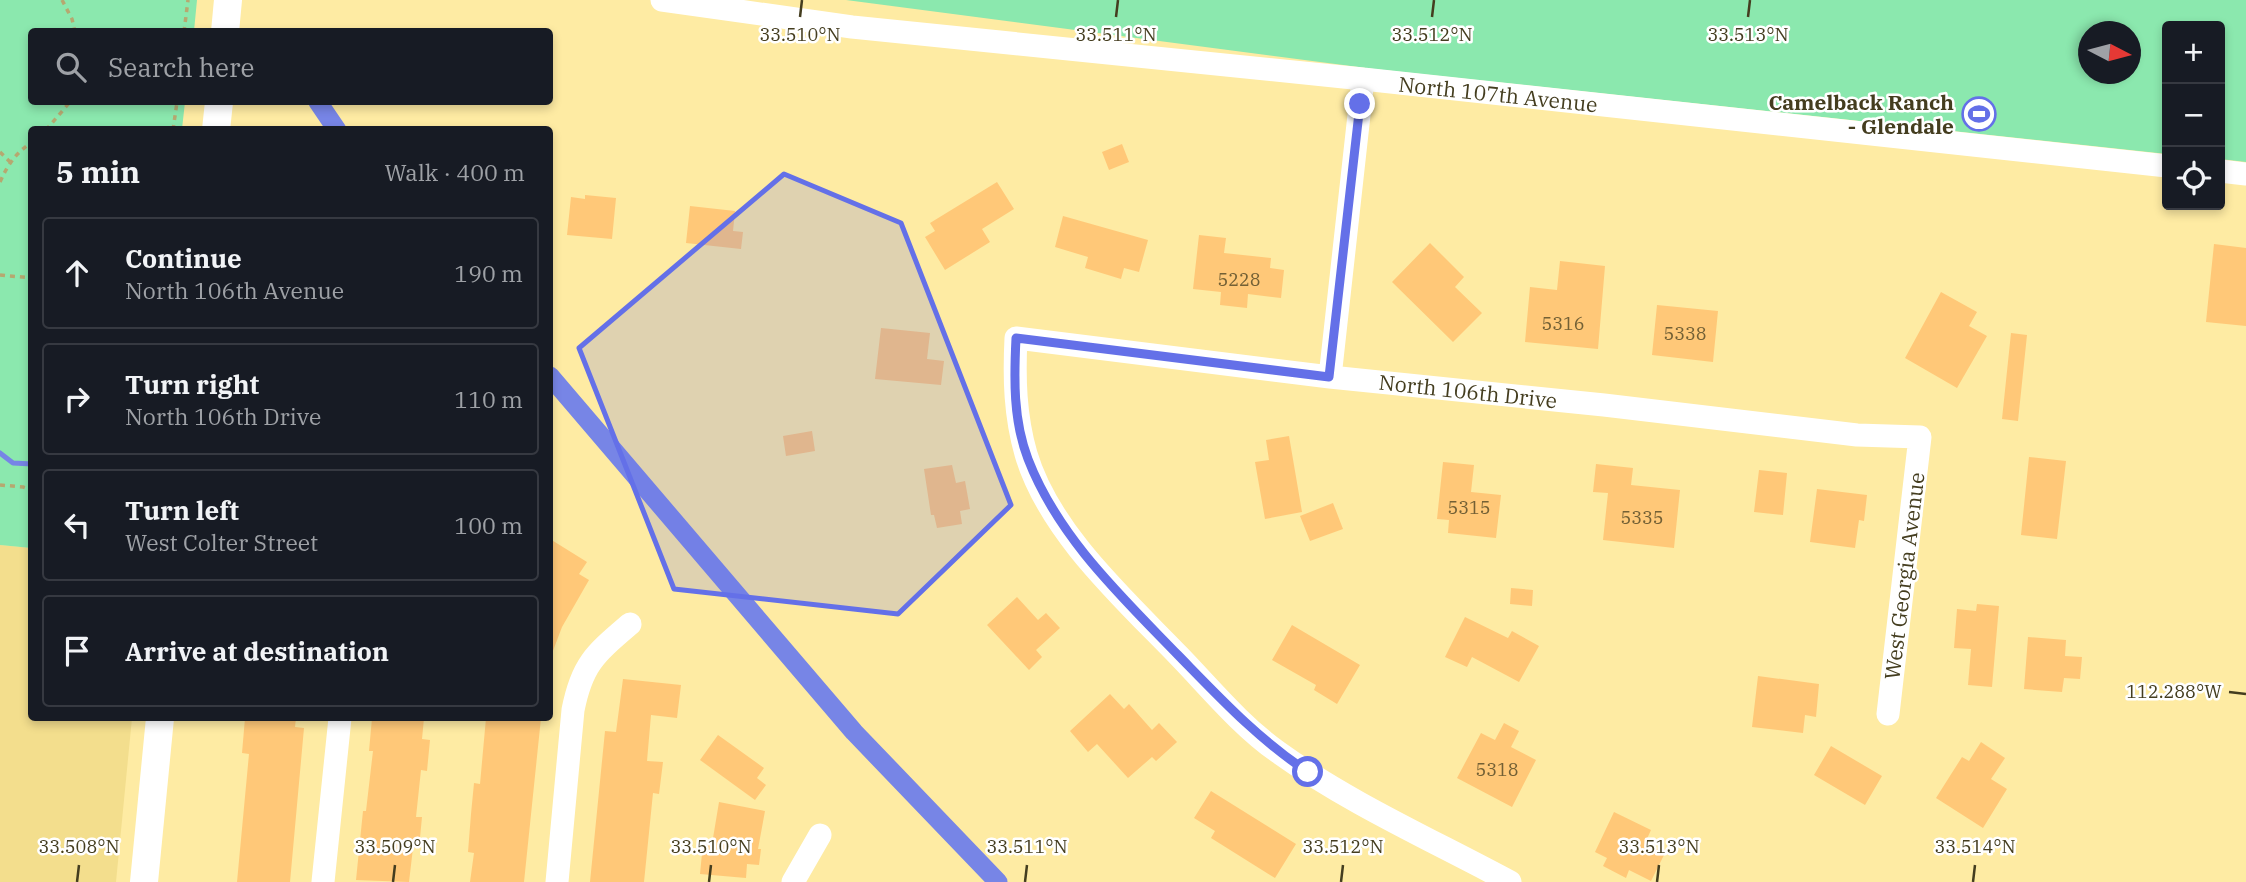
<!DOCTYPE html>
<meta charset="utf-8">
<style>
body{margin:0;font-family:"IBM Plex Serif",serif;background:#20242c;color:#f1f3f6}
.controls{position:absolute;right:21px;top:21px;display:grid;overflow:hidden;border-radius:7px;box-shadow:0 4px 10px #0003}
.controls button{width:63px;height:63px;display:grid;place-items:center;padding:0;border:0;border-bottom:2px solid #363941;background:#171b24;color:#f1f3f6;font:35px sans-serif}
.compass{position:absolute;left:2078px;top:21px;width:63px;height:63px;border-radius:50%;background:#171b24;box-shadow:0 4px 10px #0003;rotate:96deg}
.stop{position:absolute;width:21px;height:21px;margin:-16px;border:5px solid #6470e8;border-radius:50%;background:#fff}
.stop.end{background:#6470e8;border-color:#fff;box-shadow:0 2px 7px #0008}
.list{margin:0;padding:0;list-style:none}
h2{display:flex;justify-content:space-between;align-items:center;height:91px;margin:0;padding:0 28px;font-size:30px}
h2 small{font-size:23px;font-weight:400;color:#9ea1a6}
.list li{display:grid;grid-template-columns:46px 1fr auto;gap:21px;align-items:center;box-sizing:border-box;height:112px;margin:0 14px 14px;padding:0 14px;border:2px solid #363941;border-radius:7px}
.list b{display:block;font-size:26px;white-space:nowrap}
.list p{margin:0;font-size:23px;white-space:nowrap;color:#9ea1a6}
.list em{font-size:23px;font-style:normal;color:#9ea1a6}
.icon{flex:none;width:38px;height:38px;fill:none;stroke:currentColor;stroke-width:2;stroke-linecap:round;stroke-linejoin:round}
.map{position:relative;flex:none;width:2246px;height:882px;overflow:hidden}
.search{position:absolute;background:#171b24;box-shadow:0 4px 10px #0003;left:28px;top:28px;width:525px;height:77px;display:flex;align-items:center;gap:18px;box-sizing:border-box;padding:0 24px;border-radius:7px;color:#9ea1a6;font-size:26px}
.panel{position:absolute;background:#171b24;box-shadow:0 4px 10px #0003;left:28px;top:126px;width:525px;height:595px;border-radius:7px}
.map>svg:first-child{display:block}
</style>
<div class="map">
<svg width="2246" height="882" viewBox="0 0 2246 882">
<rect width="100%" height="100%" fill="#feeba3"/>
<path fill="#f3de8d" d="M0,545L31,548L32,718H132L116,882H0Z"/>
<path fill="#8be8ae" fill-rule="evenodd" d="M0,0H197L194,31L32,32V102H185L182,129L32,130L31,548L0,545Z
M846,0H2246V162L2220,159V26H2167V154L1374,69ZM2088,32H2130V74H2088Z"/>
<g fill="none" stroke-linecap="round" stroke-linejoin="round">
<path stroke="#7785e6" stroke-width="5" d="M0,453L13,463L32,464"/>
<path stroke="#7785e6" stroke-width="19" d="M318,102L337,130
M550,376L854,732L998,882"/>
</g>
<path fill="#ffc878" d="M1122,144L1129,162L1109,170L1102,152Z
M997,182L1014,209L982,229L990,242L945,270L925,237L935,231L930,223Z
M585,195L616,198L612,239L567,235L571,197L585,199Z
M690,206L735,211L733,231L743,232L741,249L686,243Z
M1063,216L1148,240L1139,272L1124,268L1121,279L1085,268L1088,257L1055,247Z
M1199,235L1226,238L1224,253L1271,258L1270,268L1284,270L1281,298L1248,294L1247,308L1220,305L1221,292L1193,289Z
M1430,243L1464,277L1455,287L1482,313L1453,342L1392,282Z
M2214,244L2246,248V326L2206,322Z
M1560,261L1605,266L1598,349L1525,342L1530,287L1557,290Z
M1941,292L1977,312L1969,326L1987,336L1957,388L1905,358Z
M1657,305L1718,311L1713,362L1652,355Z
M881,328L930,333L927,359L944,361L941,385L875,379Z
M2011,333L2027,335L2018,421L2002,419Z
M812,431L815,451L786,456L783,436Z
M1289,436L1302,512L1265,519L1255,462L1269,460L1266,440Z
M2029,457L2066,461L2057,539L2021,535Z
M1443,462L1474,465L1471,492L1501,495L1496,538L1448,533L1449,520L1437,519Z
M1596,464L1633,468L1631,485L1680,490L1674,548L1603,540L1608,493L1593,492Z
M952,465L956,483L965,481L970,509L960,511L962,524L937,528L934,515H931L924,469Z
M1759,470L1787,473L1783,515L1754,512Z
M1817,489L1867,495L1864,521L1859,520L1855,548L1810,542Z
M1333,503L1343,529L1310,541L1300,516Z
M550,539L587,562L579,574L589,580L562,627L551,656Z
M1511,588L1533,590L1532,606L1510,604Z
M1017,597L1038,620L1046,613L1060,628L1036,650L1042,657L1029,670L987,625Z
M1977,604L1999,606L1992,687L1968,685L1971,649L1954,648L1957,609L1976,611Z
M1465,617L1508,638L1512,631L1539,646L1519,682L1472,657L1467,667L1445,657Z
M1292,625L1360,665L1337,704L1314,690L1316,685L1272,660Z
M2028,637L2066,640L2065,656L2082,657L2080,679L2064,678L2062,692L2024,689Z
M1758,676L1819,684L1816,717L1805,715L1803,733L1752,727Z
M623,679L681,685L677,718L651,715L647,761L663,762L659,794L653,793L644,882H590L605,731L616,732Z
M1110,694L1124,709L1129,704L1152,730L1159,723L1177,742L1156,761L1152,757L1128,778L1097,744L1088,752L1070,731Z
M245,718H296L295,727L304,728L290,882H237L249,754L242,753Z
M372,718H424L422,739L430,740L427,771L421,770L416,817H422L419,848H413L409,882L356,880L363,811H366L373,751H369Z
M486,718H541L524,882H470L474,853L468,852L471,814L474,783L480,784Z
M1504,723L1519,731L1511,747L1536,760L1512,807L1457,778L1481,733L1495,740Z
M718,735L764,768L757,778L766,785L755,800L700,760Z
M1981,742L2005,758L1991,779L2007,789L1983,828L1936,798L1962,757L1969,761Z
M1831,746L1882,776L1865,805L1814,775Z
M1211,791L1296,844L1275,878L1211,838L1215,831L1194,818Z
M719,802L765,811L758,849H761L759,865L747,864L746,878L700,874L703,843L712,844Z
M1614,812L1651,830L1645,843L1665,853L1651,881L1629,870L1626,878L1603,866L1607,858L1595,852Z"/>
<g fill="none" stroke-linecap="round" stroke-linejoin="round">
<path stroke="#b6a870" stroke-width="3.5" stroke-dasharray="5 5" stroke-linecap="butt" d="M62,0L72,19L75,32
M184,32L188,0
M46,130L70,102
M173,130L177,102
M0,152L10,162
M0,182C8,164 16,153 32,142
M0,275L32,278
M0,485L23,487L32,490"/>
<path stroke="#fff" stroke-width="23" d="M662,0L852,27L1363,79L2167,166
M2220,171L2246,174
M1330,377L1363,79
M323,882L340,718
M557,882L573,710C582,664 595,654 630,624
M793,882L820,835
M1510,882C1432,840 1349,803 1278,752C1241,726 1210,688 1179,656C1124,599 1049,532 1026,454C1015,416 1014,378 1016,338L1330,377L1604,405L1857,435L1920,437L1888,714"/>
<path stroke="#fff" stroke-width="28" d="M225,32L228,0
M216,130L219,102
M144,882L160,718"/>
</g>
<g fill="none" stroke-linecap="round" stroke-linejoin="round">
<path stroke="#6470e8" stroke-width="9" d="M1308,772C1258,739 1220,698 1178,655C1121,596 1058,537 1028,459C1013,420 1014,378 1016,338L1329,377L1360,104"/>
</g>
<path fill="#6470e8" fill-opacity="0.2" stroke="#6470e8" stroke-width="5" stroke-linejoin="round" d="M784,174L901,223L1011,505L898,614L674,589L579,348Z"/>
<path fill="none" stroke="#443d1f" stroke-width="2.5" d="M800,17L802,0M1116,17L1118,0M1432,17L1434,0M1748,17L1750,0M2229,692L2246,694M77,882L79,865M393,882L395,865M709,882L711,865M1025,882L1027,865M1341,882L1343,865M1657,882L1659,865M1973,882L1975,865"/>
<defs>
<symbol id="stadium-ring" viewBox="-11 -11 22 22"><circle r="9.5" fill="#fff" stroke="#6470e8" stroke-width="1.5"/><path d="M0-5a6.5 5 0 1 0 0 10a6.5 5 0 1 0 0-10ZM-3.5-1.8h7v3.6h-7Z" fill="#6470e8"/></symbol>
</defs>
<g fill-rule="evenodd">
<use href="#stadium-ring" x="1960" y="95" width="38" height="38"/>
</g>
<g text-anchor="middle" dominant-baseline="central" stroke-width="5" stroke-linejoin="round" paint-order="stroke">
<g font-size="18" fill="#736035">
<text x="1239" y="279">5228</text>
<text x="1563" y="323">5316</text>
<text x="1685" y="333">5338</text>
<text x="1469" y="507">5315</text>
<text x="1642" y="517">5335</text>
<text x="1497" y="769">5318</text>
</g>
<g font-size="21" fill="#443d1f" stroke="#fff">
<text transform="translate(1498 94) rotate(6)">North 107th Avenue</text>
<text transform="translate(1468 391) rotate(6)">North 106th Drive</text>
<text transform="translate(1904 576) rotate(-83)">West Georgia Avenue</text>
</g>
<g font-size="21" font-weight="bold" fill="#443d1f" stroke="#fff" text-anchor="end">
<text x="1954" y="102">Camelback Ranch<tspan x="1954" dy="24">- Glendale</tspan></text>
</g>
</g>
<g font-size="18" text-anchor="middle" fill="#443d1f" stroke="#fff" stroke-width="5" stroke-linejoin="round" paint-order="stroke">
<text x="800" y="41">33.510°N</text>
<text x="1116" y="41">33.511°N</text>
<text x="1432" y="41">33.512°N</text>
<text x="1748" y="41">33.513°N</text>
<text x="2174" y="698">112.288°W</text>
<text x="79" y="853">33.508°N</text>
<text x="395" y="853">33.509°N</text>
<text x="711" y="853">33.510°N</text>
<text x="1027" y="853">33.511°N</text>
<text x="1343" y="853">33.512°N</text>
<text x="1659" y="853">33.513°N</text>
<text x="1975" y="853">33.514°N</text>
</g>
</svg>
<div class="controls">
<button>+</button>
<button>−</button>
<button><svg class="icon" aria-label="locate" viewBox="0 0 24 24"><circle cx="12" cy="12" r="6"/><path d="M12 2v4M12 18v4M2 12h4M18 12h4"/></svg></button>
</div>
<svg class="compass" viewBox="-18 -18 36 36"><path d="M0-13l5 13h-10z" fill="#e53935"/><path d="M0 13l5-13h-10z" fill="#9ea1a6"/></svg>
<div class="stop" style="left:1308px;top:772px"></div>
<div class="stop end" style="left:1360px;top:104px"></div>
<div class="search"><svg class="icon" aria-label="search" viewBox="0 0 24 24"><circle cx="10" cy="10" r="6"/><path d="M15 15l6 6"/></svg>Search here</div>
<section class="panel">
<h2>5 min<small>Walk · 400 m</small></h2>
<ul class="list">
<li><svg class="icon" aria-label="ahead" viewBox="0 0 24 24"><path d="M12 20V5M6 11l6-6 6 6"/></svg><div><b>Continue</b><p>North 106th Avenue</p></div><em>190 m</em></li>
<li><svg class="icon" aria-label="right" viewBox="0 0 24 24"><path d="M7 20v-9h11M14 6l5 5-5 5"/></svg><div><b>Turn right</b><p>North 106th Drive</p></div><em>110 m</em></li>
<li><svg class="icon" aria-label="left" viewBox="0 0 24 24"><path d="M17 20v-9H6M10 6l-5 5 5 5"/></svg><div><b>Turn left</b><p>West Colter Street</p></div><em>100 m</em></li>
<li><svg class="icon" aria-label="arrive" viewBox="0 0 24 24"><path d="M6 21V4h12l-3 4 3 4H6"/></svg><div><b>Arrive at destination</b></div></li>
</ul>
</section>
</div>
